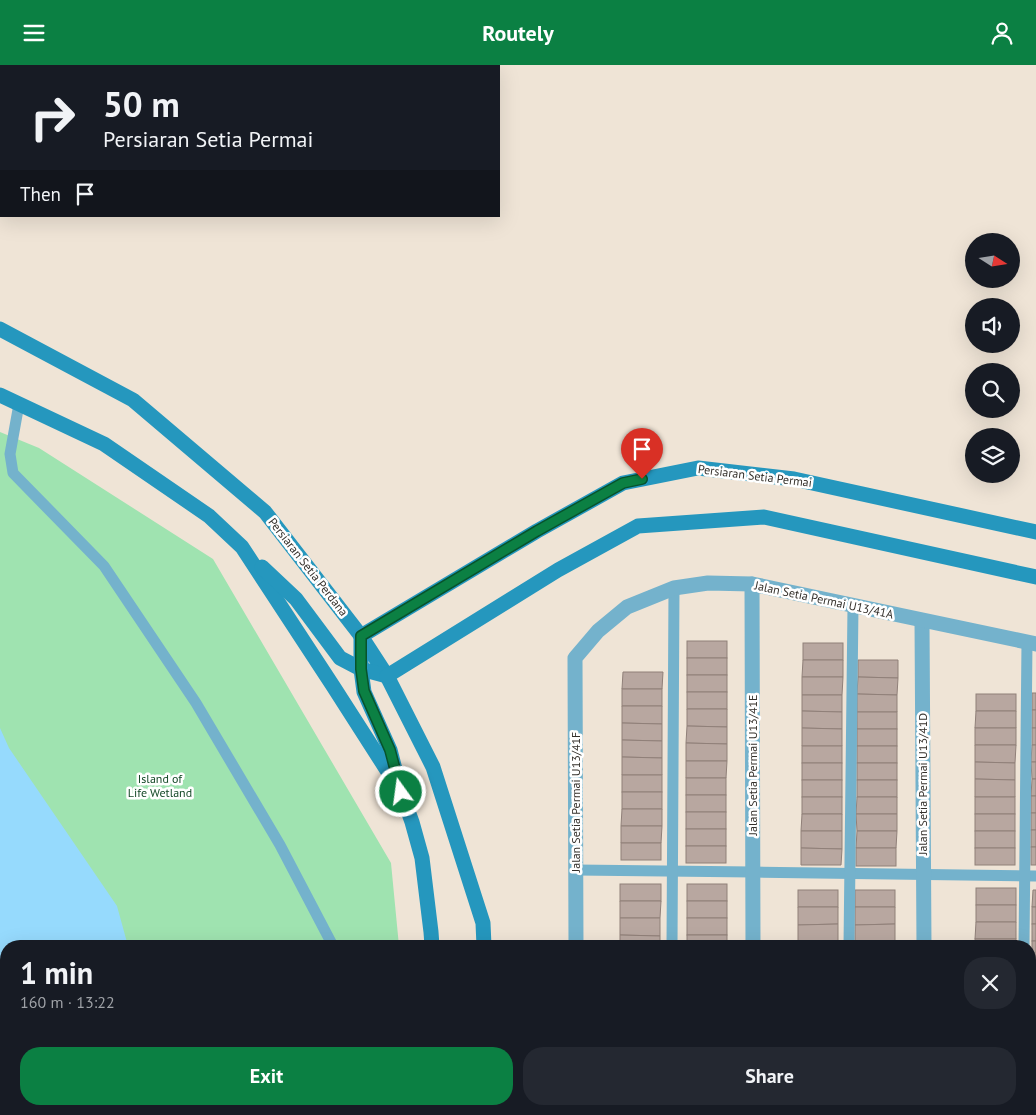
<!DOCTYPE html>
<html lang="en">
<head>
<meta charset="utf-8">
<style>
	body { margin:0; font-family:"PT Sans",sans-serif; background:#242831; color:#f1f3f6; height:100vh; display:flex; flex-direction:column; font-size:19px; white-space:nowrap }
	* { box-sizing:border-box; margin:0 }
	p { font-size:16px; color:#9ea1a6 }
	.icon { flex:none; width:28px; height:28px; fill:none; stroke:currentColor; stroke-width:2; stroke-linecap:round; stroke-linejoin:round }
	.map { position:relative; flex:1; overflow:hidden }
	.sheet { position:absolute; left:0px; top:875px; width:1036px; height:175px; display:flex; flex-direction:column; background:#171b24; border-radius:20px 20px 0 0; box-shadow:0 5px 20px #0002 }
	.sheet>* { flex:none }
	.hud { position:absolute; left:0px; top:0px; width:500px; height:152px; box-shadow:0 5px 20px #0002; background:#171b24; color:#f1f3f6; overflow:hidden }
	.needle { width:32px; rotate:102deg }
	.buttons { position:absolute; left:965px; top:168px; display:grid; gap:10px }
	.buttons a { display:grid; place-items:center; width:55px; height:55px; border-radius:50%; background:#171b24; box-shadow:0 5px 20px #0002; font-size:25px }
	.pin { position:absolute; display:grid; place-items:center; width:42px; height:42px; color:#fff; margin:-51px -21px; border-radius:50% 50% 50% 0; rotate:-45deg; box-shadow:0 0 5px #0007 }
	.pin .icon { rotate:45deg }
	.me { position:absolute; width:55px; margin:-28px; rotate:346deg; stroke-linejoin:round; filter:drop-shadow(0 0 4px #0008) }
	.turn { display:flex; align-items:center; gap:18px; height:105px; padding:0 20px; font-size:22px }
	.turn .icon { width:65px; height:65px; stroke-width:2.5 }
	.turn b { display:block; font-size:35px; line-height:42px }
	.then { display:flex; align-items:center; height:48px; padding:0 20px; background:#0003; gap:10px; font-size:19px }
	.round { display:grid; place-items:center; flex:none; width:52px; height:52px; border-radius:20px; background:#242831 }
	.overview { display:flex; align-items:center; justify-content:space-between; height:85px; padding:0 20px }
	h1 { font-size:30px; font-weight:700; line-height:38px }
	.action { display:flex; gap:10px; margin-top:auto; padding:10px 20px }
	.action a { flex:1; height:58px; border-radius:20px; background:#0b8043; color:#fff; font-size:20px; font-weight:700; line-height:58px; text-align:center }
	.action a+a { background:#242831; color:#f1f3f6 }
	header { display:flex; justify-content:space-between; align-items:center; height:65px; padding:0 20px; background:#0b8043; color:#fff; font-size:22px; font-weight:700 }
	.map>svg:first-child { display:block }
	.green { fill:#9fe3b0 }
	.water { fill:#96dafd }
	.building { fill:#b8a7a0; stroke:#908079 }
	.lines { fill:none; stroke-linecap:round; stroke-linejoin:round }
	.lane { stroke:#74b2cc; stroke-width:11 }
	.street { stroke:#74b2cc; stroke-width:15 }
	.secondary { stroke:#2597be; stroke-width:15 }
	.route-casing { stroke:#07532c; stroke-width:12 }
	.route { stroke:#0b8043; stroke-width:9 }
	.labels { text-anchor:middle; stroke-width:5; stroke-linejoin:round; paint-order:stroke }
	.street-label { font-size:12px; fill:#34302b; stroke:#fff }
	.park-label { font-size:12px; fill:#134826; stroke:#fff }
</style>
</head>
<body>
<header><svg class="icon" aria-label="menu" viewBox="0 0 24 24"><path d="M4 6h16M4 12h16M4 18h16"/></svg>Routely<svg class="icon" aria-label="person" viewBox="0 0 24 24"><circle cx="12" cy="8" r="4"/><path d="M4 21q1-7 8-7t8 7"/></svg></header>
<div class="map">
<svg width="1036" height="1050" viewBox="0 0 1036 1050">
	<rect width="100%" height="100%" fill="#efe4d6"/>
	<polygon class="green" points="0,367 39,383 213,494 391,798 399,881 6,881 6,1044 415,1044 415,1050 0,1050"/>
	<polygon class="water" points="0,663 9,683 117,841 128,881 6,881 6,1044 285,1044 289,1050 0,1050"/>
	<g class="building">
		<rect x="263" y="0" width="144" height="1"/>
		<rect x="687" y="576" width="40" height="17"/>
		<rect x="803" y="578" width="40" height="17"/>
		<rect x="687" y="593" width="40" height="17"/>
		<polygon points="803,595 843,595 843,612 802,612"/>
		<polygon points="858,595 898,595 898,613 858,612"/>
		<polygon points="623,607 663,607 662,624 622,624"/>
		<rect x="687" y="610" width="40" height="17"/>
		<polygon points="802,612 843,612 842,630 802,630"/>
		<polygon points="858,612 898,613 897,630 857,629"/>
		<rect x="622" y="624" width="40" height="17"/>
		<rect x="687" y="627" width="40" height="17"/>
		<rect x="1032" y="628" width="4" height="17"/>
		<polygon points="857,629 897,630 897,647 857,647"/>
		<rect x="976" y="629" width="40" height="17"/>
		<polygon points="802,630 842,630 842,647 802,646"/>
		<polygon points="622,641 662,641 662,659 622,658"/>
		<polygon points="687,644 727,644 727,662 687,661"/>
		<rect x="1032" y="645" width="4" height="18"/>
		<polygon points="802,646 842,647 842,664 802,663"/>
		<polygon points="976,646 1016,646 1016,663 975,663"/>
		<rect x="857" y="647" width="40" height="17"/>
		<polygon points="622,658 662,659 662,676 622,675"/>
		<polygon points="687,661 727,662 727,679 686,678"/>
		<polygon points="802,663 842,664 842,681 802,681"/>
		<rect x="975" y="663" width="41" height="17"/>
		<rect x="1032" y="663" width="4" height="17"/>
		<rect x="857" y="664" width="40" height="17"/>
		<polygon points="622,675 662,676 662,693 622,692"/>
		<polygon points="686,678 727,679 727,696 686,696"/>
		<polygon points="975,680 1016,680 1015,698 975,697"/>
		<polygon points="1032,680 1036,680 1036,697 1031,697"/>
		<rect x="802" y="681" width="40" height="17"/>
		<rect x="857" y="681" width="40" height="17"/>
		<polygon points="622,692 662,693 662,710 622,710"/>
		<polygon points="686,696 727,696 726,713 686,713"/>
		<polygon points="975,697 1015,698 1015,715 975,714"/>
		<polygon points="1031,697 1036,697 1036,714 1032,714"/>
		<rect x="802" y="698" width="40" height="17"/>
		<rect x="857" y="698" width="40" height="17"/>
		<rect x="622" y="710" width="40" height="17"/>
		<rect x="686" y="713" width="40" height="17"/>
		<polygon points="975,714 1015,715 1015,732 975,732"/>
		<polygon points="1032,714 1036,714 1036,731 1031,731"/>
		<rect x="802" y="715" width="40" height="17"/>
		<rect x="857" y="715" width="40" height="17"/>
		<rect x="622" y="727" width="40" height="17"/>
		<rect x="686" y="730" width="40" height="17"/>
		<rect x="1031" y="731" width="5" height="17"/>
		<rect x="802" y="732" width="40" height="17"/>
		<polygon points="857,732 897,732 897,749 856,749"/>
		<rect x="975" y="732" width="40" height="17"/>
		<polygon points="622,744 662,744 662,761 621,761"/>
		<rect x="686" y="747" width="40" height="17"/>
		<rect x="1031" y="748" width="5" height="17"/>
		<polygon points="802,749 842,749 842,766 801,766"/>
		<polygon points="856,749 897,749 897,766 857,766"/>
		<rect x="975" y="749" width="40" height="17"/>
		<polygon points="621,761 662,761 661,778 621,778"/>
		<rect x="686" y="764" width="40" height="17"/>
		<rect x="1031" y="765" width="5" height="17"/>
		<polygon points="801,766 842,766 842,784 801,783"/>
		<polygon points="857,766 897,766 896,783 856,783"/>
		<rect x="975" y="766" width="40" height="17"/>
		<rect x="621" y="778" width="40" height="17"/>
		<rect x="686" y="781" width="40" height="17"/>
		<rect x="1031" y="782" width="5" height="18"/>
		<polygon points="801,783 842,784 841,800 801,800"/>
		<rect x="856" y="783" width="40" height="18"/>
		<rect x="975" y="783" width="40" height="17"/>
		<rect x="620" y="819" width="41" height="17"/>
		<rect x="687" y="819" width="40" height="17"/>
		<rect x="976" y="823" width="40" height="17"/>
		<rect x="798" y="825" width="40" height="17"/>
		<rect x="855" y="825" width="40" height="17"/>
		<polygon points="1033,825 1036,825 1036,842 1032,842"/>
		<polygon points="620,836 661,836 660,853 620,853"/>
		<rect x="687" y="836" width="40" height="17"/>
		<rect x="976" y="840" width="40" height="17"/>
		<polygon points="798,842 838,842 838,859 798,860"/>
		<polygon points="855,842 895,842 895,859 855,860"/>
		<rect x="1032" y="842" width="4" height="17"/>
		<polygon points="620,853 660,853 660,871 620,870"/>
		<rect x="687" y="853" width="40" height="17"/>
		<polygon points="976,857 1016,857 1016,874 975,874"/>
		<polygon points="838,859 838,877 798,877 798,860"/>
		<polygon points="895,859 895,877 855,876 855,860"/>
		<rect x="1032" y="859" width="4" height="17"/>
		<polygon points="620,870 660,871 660,881 620,881"/>
		<rect x="687" y="870" width="40" height="11"/>
		<rect x="975" y="874" width="41" height="7"/>
		<polygon points="855,876 895,877 895,881 855,881"/>
		<rect x="1032" y="876" width="4" height="17"/>
		<rect x="798" y="877" width="40" height="4"/>
		<rect x="1032" y="893" width="4" height="17"/>
		<rect x="1032" y="910" width="4" height="17"/>
		<rect x="1032" y="927" width="4" height="18"/>
		<polygon points="1032,945 1036,945 1036,962 1031,962"/>
		<polygon points="1031,962 1036,962 1036,979 1032,979"/>
		<polygon points="1032,979 1036,979 1036,996 1031,996"/>
		<rect x="1031" y="996" width="5" height="17"/>
		<rect x="1031" y="1013" width="5" height="17"/>
		<rect x="1031" y="1030" width="5" height="17"/>
		<rect x="619" y="1044" width="40" height="6"/>
		<rect x="686" y="1044" width="40" height="6"/>
		<polygon points="797,1044 837,1044 837,1048 796,1047"/>
		<polygon points="853,1044 893,1044 893,1047 853,1048"/>
		<rect x="974" y="1044" width="41" height="1"/>
		<rect x="974" y="1045" width="41" height="5"/>
		<polygon points="796,1047 837,1048 837,1050 796,1050"/>
		<polygon points="893,1047 893,1050 853,1050 853,1048"/>
	</g>
	<g class="lines">
		<g class="lane">
			<polyline points="19,339 10,389 13,408 104,501 196,638 280,780 333,881"/>
			<polyline points="576,805 753,807 1036,811"/>
			<polyline points="672,881 674,523"/>
			<polyline points="849,881 853,541"/>
			<polyline points="1024,881 1027,577"/>
			<polyline points="672,1050 672,1044"/>
			<polyline points="847,1050 847,1044"/>
			<polyline points="1023,1050 1023,1044"/>
		</g>
		<g class="street">
			<polyline points="752,519 753,881"/>
			<polyline points="922,556 924,881"/>
			<polyline points="576,881 575,593 598,566 627,542 674,523 708,518 752,519 1036,579"/>
			<polyline points="577,1044 577,1050"/>
			<polyline points="753,1044 753,1050"/>
			<polyline points="925,1044 925,1050"/>
		</g>
		<g class="secondary">
			<polyline points="0,264 133,335 265,447 361,571 387,611 433,702 483,858 484,881"/>
			<polyline points="0,330 104,379 209,451 242,482 333,621 401,727 412,757 422,793 431,867 432,881"/>
			<polyline points="262,502 296,534 340,593 361,604 387,611"/>
			<polyline points="361,571 537,466 623,418 698,403 794,414 1036,467"/>
			<polyline points="361,571 361,604 364,627 390,685 397,712"/>
			<polyline points="387,611 558,505 638,461 764,452 1036,512"/>
			<polyline points="439,1044 439,1050"/>
			<polyline points="490,1044 491,1050"/>
		</g>
	</g>
	<g class="lines">
		<g class="route-casing">
			<polyline id="route" points="401,727 390,685 364,626 361,604 361,571 537,466 623,418 642,414"/>
		</g>
		<use href="#route" class="route"/>
	</g>
	<g class="labels">
		<g class="street-label">
			<text transform="translate(755 411) rotate(7)" y="4">Persiaran Setia Permai</text>
			<text transform="translate(308 502) rotate(52)" y="4">Persiaran Setia Perdana</text>
			<text transform="translate(824 535) rotate(12)" y="4">Jalan Setia Permai U13/41A</text>
			<text transform="translate(753 700) rotate(-90)" y="4">Jalan Setia Permai U13/41E</text>
			<text transform="translate(923 719) rotate(-90)" y="4">Jalan Setia Permai U13/41D</text>
			<text transform="translate(576 737) rotate(-90)" y="4">Jalan Setia Permai U13/41F</text>
		</g>
		<g class="park-label">
			<text x="160" y="718">Island of<tspan x="160" dy="14">Life Wetland</tspan></text>
		</g>
	</g>
</svg>
<div class="buttons">
<a><svg class="needle" viewBox="-14 -14 28 28"><path d="M0-13l5 13h-10z" fill="#e53935"/><path d="M0 13l5-13h-10z" fill="#9ea1a6"/></svg></a>
<a><svg class="icon" aria-label="sound" viewBox="0 0 24 24"><path d="M4 9h4l5-4v14l-5-4H4zM17 9q2 3 0 6"/></svg></a>
<a><svg class="icon" aria-label="search" viewBox="0 0 24 24"><circle cx="10" cy="10" r="6"/><path d="M15 15l6 6"/></svg></a>
<a><svg class="icon" aria-label="layers" viewBox="0 0 24 24"><path d="M12 4l9 5-9 5-9-5zM3 14l9 5 9-5"/></svg></a>
</div>
<div class="pin" style="left:642px;top:414px;background:#d93025"><svg class="icon" aria-label="arrive" viewBox="0 0 24 24"><path d="M6 21V4h12l-3 4 3 4H6"/></svg></div>
<svg class="me" style="left:401px;top:727px" viewBox="-20 -20 40 40"><circle r="17" fill="#0b8043" stroke="#fff" stroke-width="3"/><path d="M0-11L8 9 0 5-8 9z" fill="#fff"/></svg>
<div class="hud">
<div class="turn"><svg class="icon" aria-label="right" viewBox="0 0 24 24"><path d="M7 20v-9h11M14 6l5 5-5 5"/></svg><div><b>50 m</b>Persiaran Setia Permai</div></div>
<div class="then">Then<svg class="icon" aria-label="arrive" viewBox="0 0 24 24"><path d="M6 21V4h12l-3 4 3 4H6"/></svg></div>
</div>
<section class="sheet">
<div class="overview"><div><h1>1 min</h1><p>160 m · 13:22</p></div><a class="round"><svg class="icon" aria-label="close" viewBox="0 0 24 24"><path d="M6 6l12 12M18 6L6 18"/></svg></a></div>
<div class="action"><a>Exit</a><a>Share</a></div>
</section>
</div>
</body>
</html>
